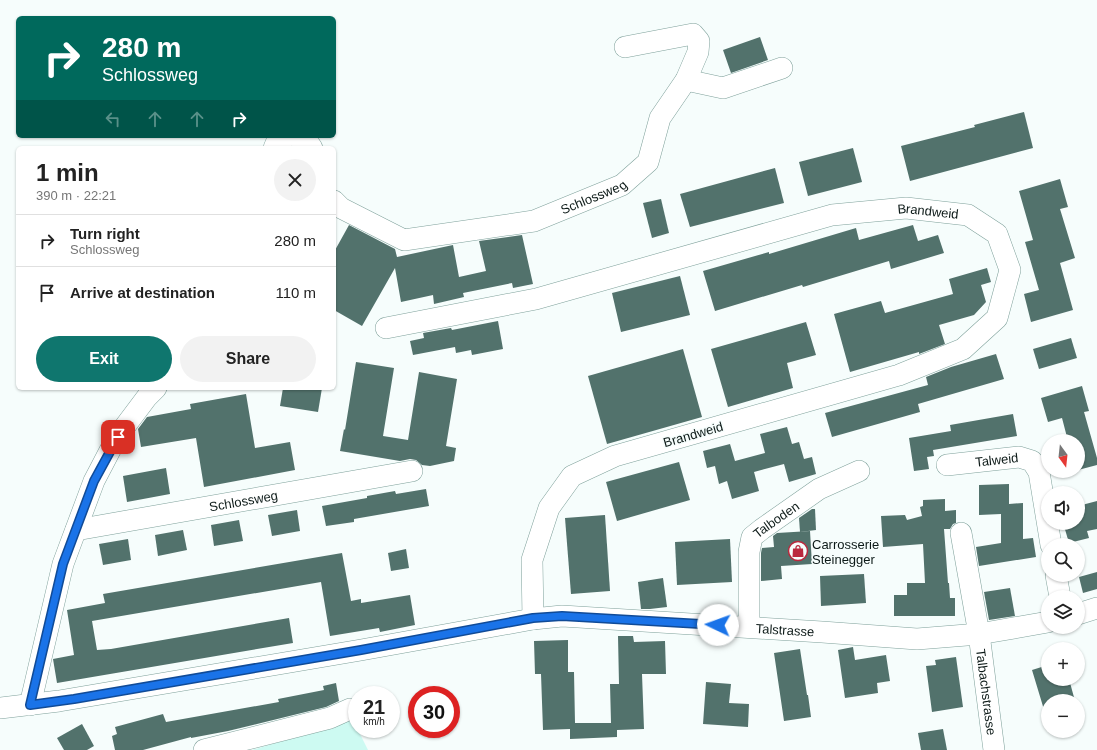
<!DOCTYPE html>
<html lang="en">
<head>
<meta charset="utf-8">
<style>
	body { margin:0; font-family:Arial,sans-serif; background:#f2f2f2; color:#222; height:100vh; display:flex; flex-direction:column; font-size:15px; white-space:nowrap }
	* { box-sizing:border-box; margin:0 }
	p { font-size:13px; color:#767676 }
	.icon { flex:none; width:22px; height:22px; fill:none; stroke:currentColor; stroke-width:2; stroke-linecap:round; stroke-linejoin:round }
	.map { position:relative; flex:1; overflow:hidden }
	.panel { position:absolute; left:16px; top:146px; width:320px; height:244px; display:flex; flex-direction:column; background:#fff; border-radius:6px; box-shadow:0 1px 3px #0004 }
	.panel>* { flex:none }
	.banner { position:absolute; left:16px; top:16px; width:320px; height:122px; border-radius:6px; box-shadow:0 1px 3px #0004; background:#00695c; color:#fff; overflow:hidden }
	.needle { width:26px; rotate:165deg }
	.controls { position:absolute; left:1041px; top:434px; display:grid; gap:8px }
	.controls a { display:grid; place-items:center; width:44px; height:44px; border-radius:50%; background:#fff; box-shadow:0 1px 3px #0004; font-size:20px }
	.speed { position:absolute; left:348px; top:686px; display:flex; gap:8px; font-size:20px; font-weight:700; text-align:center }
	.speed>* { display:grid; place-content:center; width:52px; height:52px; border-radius:50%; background:#fff; box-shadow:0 1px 3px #0004; line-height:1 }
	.speed small { font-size:10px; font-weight:400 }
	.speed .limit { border:6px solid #d22; background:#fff; color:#111 }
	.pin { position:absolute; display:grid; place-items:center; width:34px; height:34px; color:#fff; margin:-17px; border-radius:8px; box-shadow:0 2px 6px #0006 }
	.me { position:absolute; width:44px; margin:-22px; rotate:273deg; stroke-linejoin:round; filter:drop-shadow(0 0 3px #0008) }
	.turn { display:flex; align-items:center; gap:14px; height:84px; padding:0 20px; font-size:18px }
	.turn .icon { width:52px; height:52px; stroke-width:2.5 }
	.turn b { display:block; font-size:28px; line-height:34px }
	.lanes { display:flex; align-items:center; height:38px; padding:0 20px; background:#0003; justify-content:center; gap:20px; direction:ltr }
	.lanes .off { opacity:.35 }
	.round { display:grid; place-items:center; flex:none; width:42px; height:42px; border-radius:21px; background:#f2f2f2 }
	.overview { display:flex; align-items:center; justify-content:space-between; height:68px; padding:0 20px }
	h1 { font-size:24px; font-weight:600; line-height:30px }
	.button { display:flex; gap:8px; margin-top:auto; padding:8px 20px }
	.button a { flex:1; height:46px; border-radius:24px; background:#0f766e; color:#fff; font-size:16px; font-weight:600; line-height:46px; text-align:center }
	.button a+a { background:#f2f2f2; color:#222 }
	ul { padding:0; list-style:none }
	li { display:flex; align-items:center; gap:12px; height:52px; padding:0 20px; border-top:1px solid #e0e0e0 }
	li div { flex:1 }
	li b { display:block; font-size:15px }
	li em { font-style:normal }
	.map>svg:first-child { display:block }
	.built { fill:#cdfaf2 }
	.building { fill:#52726c }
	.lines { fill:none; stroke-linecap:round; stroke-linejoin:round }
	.minor-casing { stroke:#7fa19b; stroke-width:22 }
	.minor { stroke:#fff; stroke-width:21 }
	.route-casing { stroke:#114b97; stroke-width:10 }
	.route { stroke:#1a73e8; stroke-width:7 }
	.labels { text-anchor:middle; stroke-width:3; stroke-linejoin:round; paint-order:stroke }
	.street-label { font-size:13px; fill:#0d1a18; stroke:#f6fdfc }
	.poi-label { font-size:13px; fill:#0d1a18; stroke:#f6fdfc; text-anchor:start }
</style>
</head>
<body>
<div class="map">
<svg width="1097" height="750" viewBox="0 0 1097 750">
	<rect width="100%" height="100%" fill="#f6fdfc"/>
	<polygon class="built" points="353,720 368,750 252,750"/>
	<g class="building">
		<polygon points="760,37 768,60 731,73 723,50"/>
		<polygon points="1024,112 1033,148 910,181 901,146 975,127 974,125"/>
		<polygon points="853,148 862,182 808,196 799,162"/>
		<polygon points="775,168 784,203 690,227 680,194"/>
		<polygon points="1060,179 1068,207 1060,209 1075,258 1060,263 1073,310 1031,322 1024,294 1039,290 1025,242 1033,240 1019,191"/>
		<polygon points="661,199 669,233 652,238 643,203"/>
		<polygon points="349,225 395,249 397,257 453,245 459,277 486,271 479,241 522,235 533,284 513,288 512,283 463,293 464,297 434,304 433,295 401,302 395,268 362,326 334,310 334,252"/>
		<polygon points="913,225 918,241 938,235 944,253 891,269 889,261 803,287 802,285 715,311 703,271 769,252 769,254 856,228 859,240"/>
		<polygon points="987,268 991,282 981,285 986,302 974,315 939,325 945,344 919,354 919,352 850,372 834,314 881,301 885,313 953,294 949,279"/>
		<polygon points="680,276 690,315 621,332 612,293"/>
		<polygon points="498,321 503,349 472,355 471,350 456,353 455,347 413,355 410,341 424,338 423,333 451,328 452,330"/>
		<polygon points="806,322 816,355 787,363 793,388 728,407 711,349"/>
		<polygon points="1071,338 1077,358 1039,369 1033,349"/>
		<polygon points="683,349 702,417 607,444 588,376"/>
		<polygon points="996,354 1004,379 918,404 920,412 832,437 825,413 928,385 926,377 951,367"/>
		<polygon points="356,362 394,368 383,436 408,440 419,372 457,379 446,446 456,448 454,461 430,466 422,465 416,460 410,459 400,461 340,451 344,429 345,430"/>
		<polygon points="1082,386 1089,411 1084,412 1097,458 1097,465 1078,470 1078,441 1068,441 1062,418 1048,422 1041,398"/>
		<polygon points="283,388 322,388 318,412 280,406"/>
		<polygon points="246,394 255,448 290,442 295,470 204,487 196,438 141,447 138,429 147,417 191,409 190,404"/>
		<polygon points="1013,414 1017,436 933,450 934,456 927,457 929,469 914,471 909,438 951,431 950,425"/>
		<polygon points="787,427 792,444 799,442 804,459 812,457 816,474 789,482 784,464 754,472 759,491 732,499 727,481 719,484 715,466 707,468 703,451 730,444 735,461 765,453 760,434"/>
		<polygon points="679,462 690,500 617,521 606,482"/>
		<polygon points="166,468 170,494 127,502 123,476"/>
		<polygon points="1009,484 1009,504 1023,503 1023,539 1033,538 1036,557 979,566 976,547 1001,543 1001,514 979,515 979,485"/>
		<polygon points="426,489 429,506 354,519 354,522 326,526 322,506 367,498 367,496 395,491 396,494"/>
		<polygon points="945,499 945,511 956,510 956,523 953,524 950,529 944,529 948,583 949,583 950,598 955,598 955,616 894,616 894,595 907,595 907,583 925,583 923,544 883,547 881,516 905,515 907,520 922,516 920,507 923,506 923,500"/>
		<polygon points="1097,501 1097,529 1087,531 1089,538 1069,543 1064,526 1078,523 1078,506"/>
		<polygon points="812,509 815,509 816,530 800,532 799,518"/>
		<polygon points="297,510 300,531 272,536 268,515"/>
		<polygon points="605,515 610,591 571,594 565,518"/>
		<polygon points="239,520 243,541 214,546 211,525"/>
		<polygon points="183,530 187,550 158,556 155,535"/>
		<polygon points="810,531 812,564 781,566 782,579 761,581 761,553 762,548 774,547 773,536 777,533"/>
		<polygon points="128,539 131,560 103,565 99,544"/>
		<polygon points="730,539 732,582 677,585 675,542"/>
		<polygon points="406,549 409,568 391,571 388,553"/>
		<polygon points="342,553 351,601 361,599 361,603 410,595 415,625 380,632 379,628 330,636 321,582 92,621 97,650 111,649 289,618 293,643 57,683 53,659 74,655 67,610 105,603 103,594"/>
		<polygon points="1097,572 1097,589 1083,593 1079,577"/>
		<polygon points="864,574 866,603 821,606 820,576"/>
		<polygon points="663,578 667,607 650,609 641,609 638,582"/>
		<polygon points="1010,588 1015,616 989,620 984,592"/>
		<polygon points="618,636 633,636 634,642 665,641 666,674 642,674 644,729 617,730 617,737 570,739 570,729 543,730 541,674 535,674 534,641 568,640 568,672 574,672 575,723 611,723 610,684 619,684"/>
		<polygon points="853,647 855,660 886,655 890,681 877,683 878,693 845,698 838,650"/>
		<polygon points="800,649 807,695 808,695 811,717 784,721 774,653"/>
		<polygon points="956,657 963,707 932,712 926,666 936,665 935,660"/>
		<polygon points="1048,665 1048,679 1069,679 1075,701 1048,701 1048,713 1045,713 1032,670"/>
		<polygon points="706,682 731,684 729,703 749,704 748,727 703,724"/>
		<polygon points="336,683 339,701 326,707 228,731 191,738 191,737 143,750 115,750 112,736 117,734 115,727 163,714 166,722 279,702 278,699 324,690 323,686"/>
		<polygon points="82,724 94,746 87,750 64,750 57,738"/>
		<polygon points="943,729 947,750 921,750 918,733"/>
	</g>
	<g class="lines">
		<g class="minor-casing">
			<g id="minor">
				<polyline points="686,80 723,88 782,68"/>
				<polyline points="296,136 310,145 312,148"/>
				<polyline points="274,148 277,141 288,136"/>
				<path id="s1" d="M334,201l7,7 63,32 130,-19 88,-36 26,-23 12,-44 26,-38 12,-28 1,-11 -6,-7 -68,13"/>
				<path id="s2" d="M386,328l150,-29 296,-84 74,-7 62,7 29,19 13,36 -13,48 -34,31 -64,26 -284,81 -43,20 -23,32 -17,52 1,59"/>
				<path id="s3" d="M947,465l72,-8 13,4 7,11 12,73"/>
				<path id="s4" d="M76,530l336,-59"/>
				<path id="s5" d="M961,533l18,101 15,116"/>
				<polyline points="1056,575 1060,597"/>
				<polyline points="1078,614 1097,608"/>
				<path id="s6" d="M749,627v-75l3,-15 10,-8 57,-40 40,-18"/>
				<polyline points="30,705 63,564 94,481 117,437 147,397 156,388"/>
				<path id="s7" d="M0,708l59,-7 302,-51 172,-31 29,-3 260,16 95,7 62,-5 69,-12"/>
				<polyline points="204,750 330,718 350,709"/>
			</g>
		</g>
		<use href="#minor" class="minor"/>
	</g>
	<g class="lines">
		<g class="route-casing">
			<polyline id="route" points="118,437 94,481 63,564 30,705 74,699 361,650 533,618 562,616 718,625"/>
		</g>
		<use href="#route" class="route"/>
	</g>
	<defs>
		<g id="shop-ring" transform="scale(1)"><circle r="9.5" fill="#f6fdfc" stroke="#ba283d" stroke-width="1.5"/><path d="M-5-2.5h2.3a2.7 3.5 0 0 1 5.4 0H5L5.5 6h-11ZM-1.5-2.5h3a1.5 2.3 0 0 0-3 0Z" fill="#ba283d"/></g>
	</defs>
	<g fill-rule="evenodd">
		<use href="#shop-ring" x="798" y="551"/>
	</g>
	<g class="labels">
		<g class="street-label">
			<text dy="5" stroke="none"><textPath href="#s1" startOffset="276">Schlossweg</textPath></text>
			<text dy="5" stroke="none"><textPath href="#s2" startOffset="557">Brandweid</textPath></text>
			<text transform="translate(693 434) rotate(-16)" y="5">Brandweid</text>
			<text dy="5" stroke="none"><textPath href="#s3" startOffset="50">Talweid</textPath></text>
			<text dy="5" stroke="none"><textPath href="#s4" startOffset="170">Schlossweg</textPath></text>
			<text dy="5" stroke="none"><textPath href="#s6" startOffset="120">Talboden</textPath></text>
			<text dy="5" stroke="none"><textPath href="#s7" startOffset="793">Talstrasse</textPath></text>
			<text dy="5" stroke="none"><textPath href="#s5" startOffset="161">Talbachstrasse</textPath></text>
		</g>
		<g class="poi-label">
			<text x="812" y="549">Carrosserie<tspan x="812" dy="15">Steinegger</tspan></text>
		</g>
	</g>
</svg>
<div class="controls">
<a><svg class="needle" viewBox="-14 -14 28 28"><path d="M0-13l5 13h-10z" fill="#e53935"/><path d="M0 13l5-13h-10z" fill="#767676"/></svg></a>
<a><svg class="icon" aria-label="sound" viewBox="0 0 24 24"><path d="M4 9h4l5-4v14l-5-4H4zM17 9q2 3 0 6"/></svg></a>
<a><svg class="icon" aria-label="search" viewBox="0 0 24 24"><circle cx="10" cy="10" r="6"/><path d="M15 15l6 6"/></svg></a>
<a><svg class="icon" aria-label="layers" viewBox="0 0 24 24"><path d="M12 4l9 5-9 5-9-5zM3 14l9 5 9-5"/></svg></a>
<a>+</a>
<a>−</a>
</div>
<div class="speed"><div>21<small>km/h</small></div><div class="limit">30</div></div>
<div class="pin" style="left:118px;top:437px;background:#d93025"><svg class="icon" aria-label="arrive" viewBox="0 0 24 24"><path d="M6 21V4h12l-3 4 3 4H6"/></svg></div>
<svg class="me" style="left:718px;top:625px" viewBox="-20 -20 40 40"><circle r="19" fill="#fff"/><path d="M0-13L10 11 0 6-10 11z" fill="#1a73e8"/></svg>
<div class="banner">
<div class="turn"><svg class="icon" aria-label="right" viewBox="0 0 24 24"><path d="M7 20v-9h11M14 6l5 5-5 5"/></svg><div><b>280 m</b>Schlossweg</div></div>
<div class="lanes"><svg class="icon off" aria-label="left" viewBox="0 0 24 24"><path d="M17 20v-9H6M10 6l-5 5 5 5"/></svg><svg class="icon off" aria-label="ahead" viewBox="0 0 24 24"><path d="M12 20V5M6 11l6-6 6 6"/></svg><svg class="icon off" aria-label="ahead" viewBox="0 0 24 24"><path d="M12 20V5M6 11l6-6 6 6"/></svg><svg class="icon" aria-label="right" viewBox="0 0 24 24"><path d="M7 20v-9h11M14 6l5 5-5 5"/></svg></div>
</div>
<section class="panel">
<div class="overview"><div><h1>1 min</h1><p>390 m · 22:21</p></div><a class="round"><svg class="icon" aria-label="close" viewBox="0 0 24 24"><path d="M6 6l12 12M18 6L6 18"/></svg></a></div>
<ul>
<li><svg class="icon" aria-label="right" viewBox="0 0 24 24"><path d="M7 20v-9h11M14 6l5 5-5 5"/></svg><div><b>Turn right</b><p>Schlossweg</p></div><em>280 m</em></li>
<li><svg class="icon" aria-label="arrive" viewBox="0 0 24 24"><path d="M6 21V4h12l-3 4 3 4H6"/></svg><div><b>Arrive at destination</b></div><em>110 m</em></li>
</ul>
<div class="button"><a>Exit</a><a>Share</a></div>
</section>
</div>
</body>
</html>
